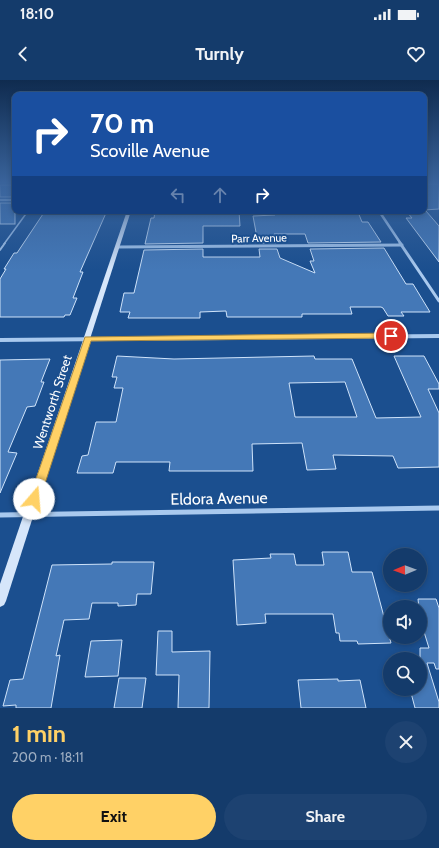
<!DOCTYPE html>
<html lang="en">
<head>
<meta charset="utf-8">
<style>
	body { margin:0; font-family:Cabin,sans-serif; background:#1d4271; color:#f1f3f6; height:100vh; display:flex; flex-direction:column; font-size:15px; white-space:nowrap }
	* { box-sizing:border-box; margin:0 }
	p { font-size:13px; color:#9dadc1 }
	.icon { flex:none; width:22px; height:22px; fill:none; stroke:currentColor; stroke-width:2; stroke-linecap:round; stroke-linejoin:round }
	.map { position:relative; height:628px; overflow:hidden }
	.drawer { display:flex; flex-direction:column; background:#143b6b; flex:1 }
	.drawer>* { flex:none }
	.top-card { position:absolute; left:12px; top:12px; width:415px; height:122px; border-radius:8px; box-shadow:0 2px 6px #0003,0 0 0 1px #33557e; background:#1a4fa0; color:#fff; overflow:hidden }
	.needle { width:26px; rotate:269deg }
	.fabs { position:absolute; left:383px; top:468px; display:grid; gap:8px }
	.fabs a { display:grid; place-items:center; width:44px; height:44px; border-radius:50%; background:#143b6b; box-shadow:0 2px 6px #0003,0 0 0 1px #33557e; font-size:20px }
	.pin { position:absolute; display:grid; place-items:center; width:34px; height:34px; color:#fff; margin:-17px; border:2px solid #fff; border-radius:50%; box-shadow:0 1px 4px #0007 }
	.me { position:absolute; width:44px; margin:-22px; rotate:18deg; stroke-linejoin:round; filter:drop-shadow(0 0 3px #0008) }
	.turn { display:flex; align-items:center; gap:14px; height:84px; padding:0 12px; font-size:18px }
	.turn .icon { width:52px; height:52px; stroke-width:2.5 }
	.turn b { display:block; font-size:28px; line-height:34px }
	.lanes { display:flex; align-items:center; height:38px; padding:0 12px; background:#0003; justify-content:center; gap:20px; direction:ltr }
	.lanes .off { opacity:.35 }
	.round { display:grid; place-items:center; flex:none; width:42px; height:42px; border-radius:21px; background:#1d4271 }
	.head { display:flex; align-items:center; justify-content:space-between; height:68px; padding:0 12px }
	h1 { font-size:24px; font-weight:700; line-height:30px; color:#ffd166 }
	.button { display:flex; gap:8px; margin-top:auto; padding:8px 12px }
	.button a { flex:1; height:46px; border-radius:24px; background:#ffd166; color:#111; font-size:16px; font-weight:700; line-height:46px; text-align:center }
	.button a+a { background:#1d4271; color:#f1f3f6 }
	.status { display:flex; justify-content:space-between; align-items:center; height:28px; padding:0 20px; background:#143b6b; direction:ltr }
	.status svg { height:11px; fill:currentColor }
	header { display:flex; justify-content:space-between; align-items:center; height:52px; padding:0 12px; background:#143b6b; font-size:18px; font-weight:700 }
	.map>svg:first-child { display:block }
	.building { fill:#4478b7; stroke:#cfe3fa; fill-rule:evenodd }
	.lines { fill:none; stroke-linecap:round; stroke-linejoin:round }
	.lane-far1 { stroke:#a9c9ee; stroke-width:1.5 }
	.lane { stroke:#a9c9ee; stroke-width:2 }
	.street-far3 { stroke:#a9c9ee; stroke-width:2.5 }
	.street-far2 { stroke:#a9c9ee; stroke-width:3 }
	.street-far1 { stroke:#a9c9ee; stroke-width:4 }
	.street { stroke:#a9c9ee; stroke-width:5 }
	.secondary { fill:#d6e6fa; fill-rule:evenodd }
	.route { fill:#ffd166; stroke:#a68842 }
	.labels { text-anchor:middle; stroke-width:4; stroke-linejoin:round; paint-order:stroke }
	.far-street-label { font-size:11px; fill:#fff; stroke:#1b4f8f }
	.street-label { font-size:13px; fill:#fff; stroke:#1b4f8f }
	.near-street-label { font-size:16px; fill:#fff; stroke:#1b4f8f }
</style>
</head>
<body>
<div class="status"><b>18:10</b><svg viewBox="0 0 49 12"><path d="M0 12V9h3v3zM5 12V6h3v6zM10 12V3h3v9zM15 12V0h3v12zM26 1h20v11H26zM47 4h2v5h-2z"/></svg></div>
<header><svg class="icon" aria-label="back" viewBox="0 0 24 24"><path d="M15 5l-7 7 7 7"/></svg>Turnly<svg class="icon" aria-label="heart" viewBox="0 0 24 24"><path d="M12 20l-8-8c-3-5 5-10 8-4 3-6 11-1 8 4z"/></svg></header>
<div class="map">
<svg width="439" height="628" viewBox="0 0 439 628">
	<rect width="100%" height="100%" fill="#1b4f8f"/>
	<g class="building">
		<polygon points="424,104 439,104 439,129 424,130"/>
		<rect x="0" y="105" width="15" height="12"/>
		<rect x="0" y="123" width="15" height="21"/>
		<polygon points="155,131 239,131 240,146 203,146 203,163 145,164 151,138 154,138"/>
		<polygon points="406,131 426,131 439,146 439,182 406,138 412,138"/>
		<polygon points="277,132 358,132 362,142 368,142 381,162 308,163 305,154 274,154 276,163 258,163 253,136 275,135 274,133"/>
		<polygon points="106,133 80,192 83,192 73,218 77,218 70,235 65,235 64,237 0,237 0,199 6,189 4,189 14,173 17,173 43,134"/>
		<polygon points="384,168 406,204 413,204 430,232 401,232 404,236 388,236 383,228 381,227 350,227 352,234 302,234 302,237 227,237 226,231 200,232 200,238 128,238 130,232 120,232 124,213 134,213 144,170 203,169 203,177 260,177 259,169 277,169 280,178 315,193 310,181 314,181 310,169"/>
		<path d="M117,276l57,3 140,-3 1,3h37l24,59 45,-1 -27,-61h30l15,28v5h-11l11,24v54l-41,1 -5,-12 -60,-1 3,14 -29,1 -5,-27 -50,1 1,27h-84l1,-9h-54l-3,11h-36l5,-17 6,-1 8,-33h20l7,-34h-9l3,-11h-5zM345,302l12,35h-62l-6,-34z"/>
		<polygon points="50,279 41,302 44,302 35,326 27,327 8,372 17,373 0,413 0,280"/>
		<polygon points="322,472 348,472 352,492 372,492 391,563 358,564 357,561 340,561 339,553 336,553 333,534 265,534 266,543 237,545 233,480 271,478 270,474 294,474 296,485 324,485"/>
		<polygon points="112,482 154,482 151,514 137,514 136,525 118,526 118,523 92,523 89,539 64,540 56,576 60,575 51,628 16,628 16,625 3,626 10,600 23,599 52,485 112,484"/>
		<polygon points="418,519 436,519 439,528 439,589 436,589 434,583 427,583 439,622 439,628 415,628 410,609 420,609 420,568 429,568 420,539"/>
		<polygon points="158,551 172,551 172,572 210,571 209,628 178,628 179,595 156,595"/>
		<polygon points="122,560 118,596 85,597 91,561"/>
		<polygon points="119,598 146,598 142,628 114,628"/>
		<polygon points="338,599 338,601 360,600 366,628 301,628 298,600"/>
	</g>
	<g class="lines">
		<polyline class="lane-far1" points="4,164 28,131"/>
		<polyline class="lane" points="0,170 5,163"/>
		<g class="street-far3">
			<polyline points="0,120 15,120"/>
			<polyline points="379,131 401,164"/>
		</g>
		<g class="street-far2">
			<polyline points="400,163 439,221"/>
			<polyline points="117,167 402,165"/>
		</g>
		<polyline class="street-far1" points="0,260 439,256"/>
		<polyline class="street" points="0,435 439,428"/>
		<polygon class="secondary" points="127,131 131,131 6,521 4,525 0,527 0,504"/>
	</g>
	<linearGradient id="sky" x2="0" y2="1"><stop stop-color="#0f2b4f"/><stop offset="0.54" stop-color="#39639b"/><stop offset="1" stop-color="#39639b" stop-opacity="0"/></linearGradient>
	<rect width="439" height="190" fill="url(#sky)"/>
	<polygon class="route" points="391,253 394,254 394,258 91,261 40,419 38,423 34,424 30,423 29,419 85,257"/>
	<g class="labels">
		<g class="far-street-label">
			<text transform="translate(259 158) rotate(-1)" y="4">Parr Avenue</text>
		</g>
		<g class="street-label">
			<text transform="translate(52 322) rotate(-72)" y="5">Wentworth Street</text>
		</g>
		<g class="near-street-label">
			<text transform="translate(219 418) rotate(-1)" y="6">Eldora Avenue</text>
		</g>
	</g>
</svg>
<div class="fabs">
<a><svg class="needle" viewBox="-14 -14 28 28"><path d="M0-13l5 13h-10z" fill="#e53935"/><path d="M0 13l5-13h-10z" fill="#9dadc1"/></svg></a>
<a><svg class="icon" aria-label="sound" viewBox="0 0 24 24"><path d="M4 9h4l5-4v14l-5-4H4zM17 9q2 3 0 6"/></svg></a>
<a><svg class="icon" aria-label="search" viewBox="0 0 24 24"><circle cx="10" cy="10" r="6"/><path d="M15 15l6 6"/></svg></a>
</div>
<div class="pin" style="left:391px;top:256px;background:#d93025"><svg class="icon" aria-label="arrive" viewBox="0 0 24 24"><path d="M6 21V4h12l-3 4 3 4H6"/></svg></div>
<svg class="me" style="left:34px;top:419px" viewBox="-20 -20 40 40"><circle r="19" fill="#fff"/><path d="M0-13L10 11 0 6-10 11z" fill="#ffd166"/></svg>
<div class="top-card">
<div class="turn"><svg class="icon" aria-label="right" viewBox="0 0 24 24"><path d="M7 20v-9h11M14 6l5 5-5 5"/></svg><div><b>70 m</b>Scoville Avenue</div></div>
<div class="lanes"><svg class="icon off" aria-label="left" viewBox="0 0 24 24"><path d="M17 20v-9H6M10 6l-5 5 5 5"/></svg><svg class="icon off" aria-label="ahead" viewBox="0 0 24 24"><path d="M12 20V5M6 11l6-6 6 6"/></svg><svg class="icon" aria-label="right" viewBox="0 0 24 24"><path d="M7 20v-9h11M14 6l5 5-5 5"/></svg></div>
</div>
</div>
<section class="drawer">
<div class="head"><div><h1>1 min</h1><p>200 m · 18:11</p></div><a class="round"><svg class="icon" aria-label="close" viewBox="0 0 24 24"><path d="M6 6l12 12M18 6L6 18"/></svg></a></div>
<div class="button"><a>Exit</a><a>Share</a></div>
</section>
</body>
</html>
